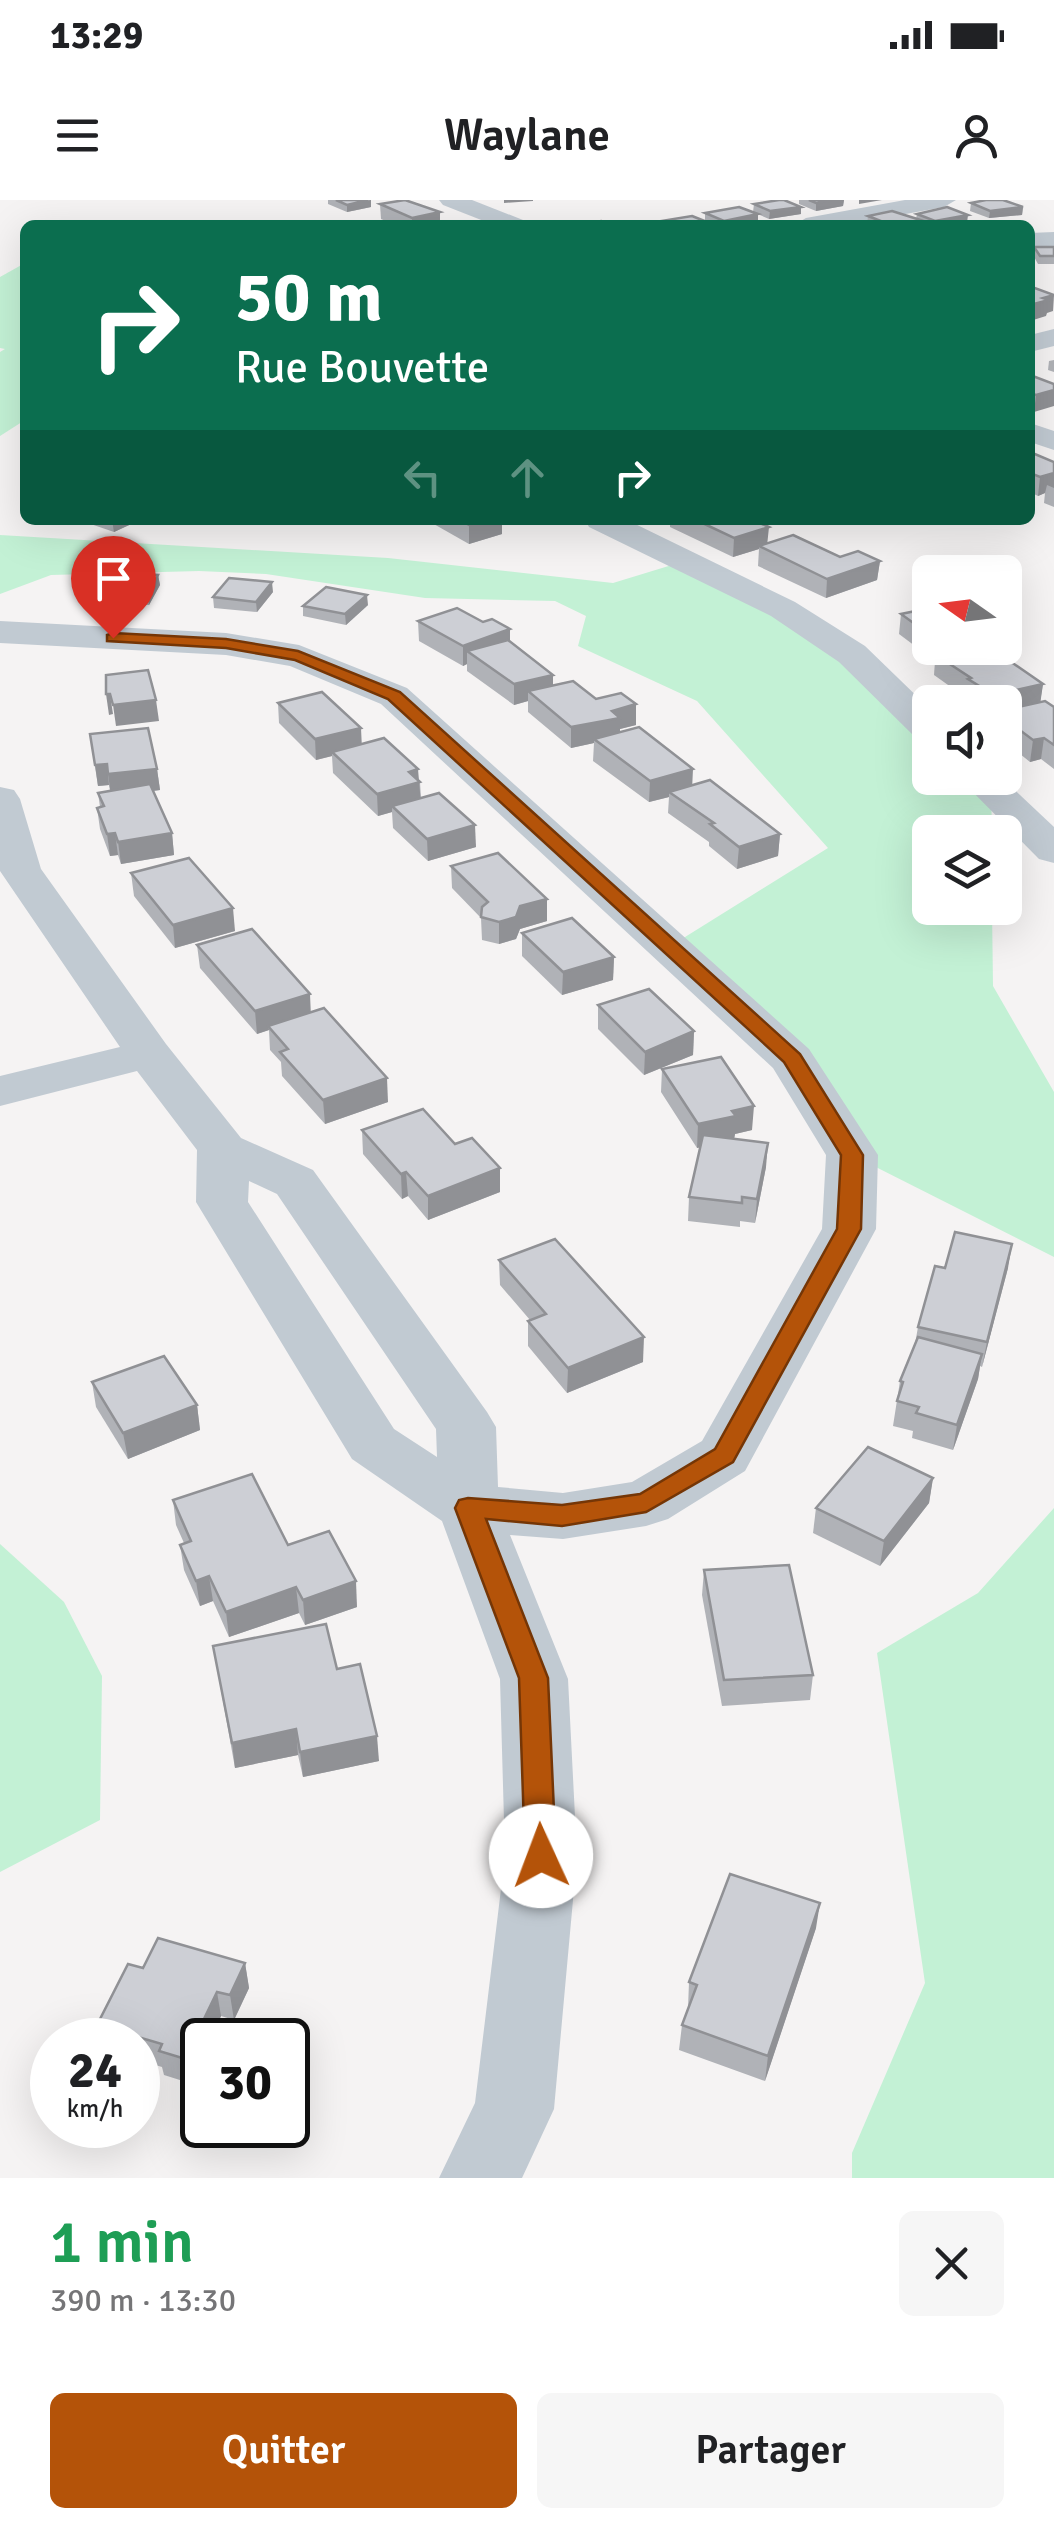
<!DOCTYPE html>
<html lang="fr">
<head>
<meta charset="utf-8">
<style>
	body { margin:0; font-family:Signika,sans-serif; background:#f6f6f6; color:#202124; height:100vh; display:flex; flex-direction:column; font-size:38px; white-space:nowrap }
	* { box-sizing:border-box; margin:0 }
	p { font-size:32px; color:#757577 }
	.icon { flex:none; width:55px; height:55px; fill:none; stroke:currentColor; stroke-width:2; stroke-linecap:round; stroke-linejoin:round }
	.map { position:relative; height:1978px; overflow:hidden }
	.drawer { display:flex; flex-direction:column; background:#fff; flex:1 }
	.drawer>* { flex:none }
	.guide { position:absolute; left:20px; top:20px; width:1015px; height:305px; border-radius:15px; box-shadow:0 10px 40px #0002; background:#0b6e4f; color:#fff; overflow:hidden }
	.needle { width:65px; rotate:284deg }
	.buttons { position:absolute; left:912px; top:355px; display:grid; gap:20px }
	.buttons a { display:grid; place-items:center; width:110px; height:110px; border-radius:15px; background:#fff; box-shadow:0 10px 40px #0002; font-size:50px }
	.speed { position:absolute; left:30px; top:1818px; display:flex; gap:20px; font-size:50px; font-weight:700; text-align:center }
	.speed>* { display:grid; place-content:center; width:130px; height:130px; border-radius:50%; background:#fff; box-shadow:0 10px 40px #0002; line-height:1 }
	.speed small { font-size:25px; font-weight:400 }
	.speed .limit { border:5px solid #111; border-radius:15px; background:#fff; color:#111 }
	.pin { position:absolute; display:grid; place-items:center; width:85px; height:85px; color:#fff; margin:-102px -42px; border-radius:50% 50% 50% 0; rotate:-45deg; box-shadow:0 0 10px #0007 }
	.pin .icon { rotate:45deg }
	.me { position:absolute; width:110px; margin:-55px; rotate:358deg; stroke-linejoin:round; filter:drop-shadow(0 0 8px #0008) }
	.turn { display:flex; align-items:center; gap:35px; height:210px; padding:0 50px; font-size:45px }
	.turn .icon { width:130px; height:130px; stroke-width:2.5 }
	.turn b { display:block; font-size:70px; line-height:85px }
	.lanes { display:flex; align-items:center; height:95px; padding:0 50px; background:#0003; justify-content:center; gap:50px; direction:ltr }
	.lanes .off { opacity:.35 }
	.round { display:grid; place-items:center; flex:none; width:105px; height:105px; border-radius:15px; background:#f6f6f6 }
	.summary { display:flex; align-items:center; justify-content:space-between; height:170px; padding:0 50px }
	h1 { font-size:60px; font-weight:600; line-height:75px; color:#1e9e55 }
	.cta { display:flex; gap:20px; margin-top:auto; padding:20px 50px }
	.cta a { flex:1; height:115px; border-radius:15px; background:#b45309; color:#fff; font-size:40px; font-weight:600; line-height:115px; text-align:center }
	.cta a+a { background:#f6f6f6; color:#202124 }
	.status { display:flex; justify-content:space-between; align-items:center; height:70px; padding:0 50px; background:#fff; direction:ltr }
	.status svg { height:28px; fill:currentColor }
	header { display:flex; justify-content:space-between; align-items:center; height:130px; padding:0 50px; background:#fff; font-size:45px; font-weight:600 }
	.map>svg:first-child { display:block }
	.green { fill:#c3f1d5 }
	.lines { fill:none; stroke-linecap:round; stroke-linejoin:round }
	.minor { fill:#c1cad2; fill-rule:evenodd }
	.wall { fill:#b0b2b7 }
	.shaded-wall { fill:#909195 }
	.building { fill:#cdcfd5; stroke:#909195; stroke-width:2.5 }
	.route { fill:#b45309; stroke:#753606; stroke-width:2.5 }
</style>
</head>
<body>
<div class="status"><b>13:29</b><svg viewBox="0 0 49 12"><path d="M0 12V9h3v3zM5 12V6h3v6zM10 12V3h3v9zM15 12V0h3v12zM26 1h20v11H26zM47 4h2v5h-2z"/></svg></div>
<header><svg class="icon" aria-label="menu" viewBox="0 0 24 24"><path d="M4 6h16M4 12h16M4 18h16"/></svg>Waylane<svg class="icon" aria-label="person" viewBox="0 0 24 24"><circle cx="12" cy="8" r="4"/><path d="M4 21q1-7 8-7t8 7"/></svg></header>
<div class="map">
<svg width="1054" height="1978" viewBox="0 0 1054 1978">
	<rect width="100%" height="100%" fill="#f5f3f3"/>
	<g class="green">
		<polygon points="25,63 25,220 0,236 0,152 5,149 0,148 0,77"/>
		<polygon points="0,335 388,358 613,383 685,361 783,409 930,530 930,578 979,578 991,589 992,632 930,632 930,708 992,708 993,786 1054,892 1054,1057 852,955 669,747 828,648 697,501 578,446 586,416 555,401 425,398 266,374 199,371 51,375 0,394"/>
		<polygon points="1054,1308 1054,1978 852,1978 852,1953 925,1783 877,1453 978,1393"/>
		<polygon points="0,1344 64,1402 102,1476 100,1620 0,1672"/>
	</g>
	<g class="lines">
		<g class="minor">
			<polygon points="439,0 472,0 523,20 527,25 494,25 443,5"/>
			<polygon points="905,0 956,0 944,7 845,25 794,25 806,18"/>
			<polygon points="1054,32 1054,46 1030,47 1030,33"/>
			<polygon points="1054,129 1054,146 1030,152 1030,135"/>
			<polygon points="1030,223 1054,231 1054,250 1030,242"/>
			<polygon points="585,320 627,320 795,402 865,446 930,509 930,542 916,538 839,462 771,416 589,327"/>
			<path d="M0,421l226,12 73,12 108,43 402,361 69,106 -2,74 -131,242 -77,48 -22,7 -83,13 -53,-4 58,144 9,177 -23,253 -32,69h-83l36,-75 30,-247 -5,-177 -58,-158 -90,-62 -156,-257 1,-52 -60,-79 -137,35v-30l120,-29 -120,-176v-84l14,3 6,9 21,70 125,175 75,94 72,32 174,242 9,15 2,60 65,6 69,-11 70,-41 120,-212 4,-74 -53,-87 -392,-364 -91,-38 -64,-11 -226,-12zM249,981l28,13 159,235 1,28 -43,-28 -146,-227z"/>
			<polygon points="959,578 1002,578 1054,627 1054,663 1039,659"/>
		</g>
	</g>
	<g class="wall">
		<polygon points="328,0 371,0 371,7 347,12 328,4"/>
		<polygon points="799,0 844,0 843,6 816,11 799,4"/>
		<polygon points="971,3 1023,7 1022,15 989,18 970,11"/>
		<polygon points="380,4 440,25 395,25 381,19"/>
		<polygon points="754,4 801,14 769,19 753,12"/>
		<polygon points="705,13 758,22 742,25 716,25 705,21"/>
		<polygon points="917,14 967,23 955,25 867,25 868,16 916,19"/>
		<polygon points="1034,47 1054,47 1054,64 1038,64 1033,55"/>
		<polygon points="1054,160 1054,172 1048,170 1049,161"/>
		<polygon points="1030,175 1054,184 1034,212 1030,211"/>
		<polygon points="1030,252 1054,262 1054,307 1044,303 1045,293 1038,296 1030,292"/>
		<polygon points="79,320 140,320 114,332"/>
		<polygon points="253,320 287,320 285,323"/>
		<polygon points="367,320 421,320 417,325"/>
		<polygon points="431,320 502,320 502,334 469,344 432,323"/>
		<polygon points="670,320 753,320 767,344 840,357 880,361 877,380 826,398 758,366 759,349 733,357 670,327"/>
		<polygon points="158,375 160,385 149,405 105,404 104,394"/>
		<polygon points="273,392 257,412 214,408 213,397"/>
		<polygon points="368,405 346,425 303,416 303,406"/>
		<polygon points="930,408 930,448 991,448 1043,484 1040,502 1054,507 1054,569 1041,559 1030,562 1005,542 1005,502 970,502 965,499 965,497 934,475 935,461 899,434 901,414"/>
		<polygon points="418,421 483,422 510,429 510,442 553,485 596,499 636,525 620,529 620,532 692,585 780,634 778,656 737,669 709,646 709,642 668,613 669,597 649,602 593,561 594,543 571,548 528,512 528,501 514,505 467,471 467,464 463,466 419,441"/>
		<polygon points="278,503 362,544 419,581 420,582 421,598 476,647 428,661 393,628 392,612 378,616 333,573 332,556 316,560 279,523"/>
		<polygon points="90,534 157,569 160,590 153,591 172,633 174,655 121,664 118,655 110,656 100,629 97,608 100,607 98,593 110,591 109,585 98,586"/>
		<polygon points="451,666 547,699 547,721 520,729 516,739 499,744 482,740 481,718 452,688"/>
		<polygon points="131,673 235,731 175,748 134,696"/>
		<polygon points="522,733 614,757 613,780 562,795 522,756"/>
		<polygon points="197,745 311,812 388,902 325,924 282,876 281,862 270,850 269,830 257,834 200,768"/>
		<polygon points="598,805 694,831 693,855 644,875 598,829"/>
		<polygon points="662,869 752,930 735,934 734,938 766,967 755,1023 740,1021 740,1027 688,1021 689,997 700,947 697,948 661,892"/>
		<polygon points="362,930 500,992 428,1020 408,996 402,999 363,954"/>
		<polygon points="499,1060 643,1162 567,1193 528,1146 528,1121 530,1120 500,1085"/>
		<polygon points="945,1068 1008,1068 982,1167 980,1166 978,1179 953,1250 912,1238 913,1231 893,1226 900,1181 915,1144 918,1127"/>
		<polygon points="92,1182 197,1205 200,1230 128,1259 96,1207"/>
		<polygon points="933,1278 929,1303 880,1366 813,1333 816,1308"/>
		<polygon points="173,1300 288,1345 357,1407 305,1425 299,1413 229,1437 213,1401 200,1406 184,1370 180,1345 184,1343 176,1325"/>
		<polygon points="704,1370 813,1475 810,1500 722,1506 702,1395"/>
		<polygon points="213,1446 337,1469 379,1561 303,1577 298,1555 235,1568"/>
		<polygon points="816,1728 765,1881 679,1850 682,1825 688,1808 689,1782"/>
		<polygon points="245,1763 249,1788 234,1820 221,1816 218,1823 202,1840 202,1887 164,1875 162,1867 138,1860 138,1840 101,1840 97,1825 143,1768"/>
	</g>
	<g class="shaded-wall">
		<polygon points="371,0 371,7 347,12 347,5"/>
		<polygon points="504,0 533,0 533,1 504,3"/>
		<polygon points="833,0 844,0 843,6 816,11 816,3"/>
		<polygon points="859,0 882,0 859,4"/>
		<polygon points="801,7 801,14 769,19 770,11"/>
		<polygon points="1023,7 1022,15 989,18 990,11"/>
		<polygon points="440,12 440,25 412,25 412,18"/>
		<polygon points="758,14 758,22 742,25 724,25 724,21"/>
		<polygon points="968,15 967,23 955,25 934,25 935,21"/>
		<polygon points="1054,95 1053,111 1047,113 1046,116 1030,121 1030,105 1043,98"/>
		<polygon points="1054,190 1054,206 1034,212 1036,195"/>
		<polygon points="1054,273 1054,288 1047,285 1045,293 1038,296 1040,277"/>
		<polygon points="112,320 140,320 114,332"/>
		<polygon points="484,320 502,320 502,334 469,344 469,325"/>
		<polygon points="769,327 767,346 759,346 759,349 733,357 734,338"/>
		<polygon points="880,361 877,380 826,398 827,379"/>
		<polygon points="158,375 160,385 149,405 148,395"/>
		<polygon points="272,382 273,392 257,412 256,402"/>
		<polygon points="367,395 368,405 346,425 345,414"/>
		<polygon points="510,429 510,449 467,451 467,464 463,466 463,446"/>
		<polygon points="940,448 979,448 939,457"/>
		<polygon points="553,475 553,495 528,491 528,501 514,505 514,484"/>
		<polygon points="1043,484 1040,505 1005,513 1005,502 993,502 994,495"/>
		<polygon points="106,494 110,494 113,514 109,515"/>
		<polygon points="156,500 159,521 116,526 113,505"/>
		<polygon points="636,504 636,525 620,529 620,539 594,539 594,543 571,548 571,527 612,511"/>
		<polygon points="361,528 362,549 332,552 332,556 316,560 315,539"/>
		<polygon points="1044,538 1041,559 1030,562 1033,540"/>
		<polygon points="107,564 109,585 98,586 95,565"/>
		<polygon points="157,569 160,590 111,596 108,574"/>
		<polygon points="418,569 421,604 392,606 392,612 378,616 377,594 409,572"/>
		<polygon points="693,569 692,590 669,592 669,597 649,602 650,581"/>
		<polygon points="475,625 476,647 428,661 427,639"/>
		<polygon points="115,633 118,655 110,656 107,634"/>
		<polygon points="172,633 174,655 121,664 118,642"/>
		<polygon points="780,634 778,656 737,669 739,647"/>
		<polygon points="547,699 547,721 520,729 516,739 499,744 499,722 520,706"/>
		<polygon points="233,708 235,731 175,748 173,725"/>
		<polygon points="614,757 613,780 562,795 563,772"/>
		<polygon points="310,794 311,817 268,826 269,830 257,834 255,811"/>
		<polygon points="694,831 693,855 644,875 645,852"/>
		<polygon points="387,878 388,902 325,924 323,900"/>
		<polygon points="754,906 752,930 735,934 734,940 697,948 698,924 732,911"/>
		<polygon points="768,943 766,967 755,1023 757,999"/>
		<polygon points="500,968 500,992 428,1020 428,996"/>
		<polygon points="406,972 408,996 402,999 401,974"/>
		<polygon points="1012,1044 1008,1068 982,1167 987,1142"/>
		<polygon points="644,1137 643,1162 567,1193 568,1168"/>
		<polygon points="982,1154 978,1179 953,1250 957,1225"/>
		<polygon points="197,1205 200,1230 128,1259 123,1233"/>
		<polygon points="933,1278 929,1303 880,1366 884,1341"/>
		<polygon points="209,1376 213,1401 200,1406 196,1381"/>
		<polygon points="356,1381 357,1407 305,1425 303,1400"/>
		<polygon points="296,1387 299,1413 229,1437 226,1412"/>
		<polygon points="296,1529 298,1555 235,1568 232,1543"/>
		<polygon points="377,1536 379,1561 303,1577 300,1552"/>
		<polygon points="820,1703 816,1728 765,1881 768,1856"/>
		<polygon points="245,1763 249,1788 234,1820 230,1795"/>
		<polygon points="217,1792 221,1816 210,1840 204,1819"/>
	</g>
	<g class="building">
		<polygon points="336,0 368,0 347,5"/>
		<polygon points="405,0 440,12 412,18 380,4"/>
		<polygon points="779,0 784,0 801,7 770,11 754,4"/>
		<polygon points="809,0 833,0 816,3"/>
		<polygon points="986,0 1003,0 1023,7 990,11 971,3"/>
		<polygon points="739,7 758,14 724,21 705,13"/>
		<polygon points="947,7 968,15 935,21 917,14"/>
		<polygon points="892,11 933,24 891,25 868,16"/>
		<polygon points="692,16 707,22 693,25 669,25 661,21"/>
		<polygon points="601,21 611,25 583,25"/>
		<polygon points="1034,47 1054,47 1054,56 1040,56"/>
		<polygon points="1030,87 1032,87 1054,95 1043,98 1049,100 1030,105"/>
		<polygon points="1030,175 1054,184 1054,190 1036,195 1030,192"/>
		<polygon points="1030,252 1054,262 1054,273 1040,277 1030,273"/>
		<polygon points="460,320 484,320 469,325"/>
		<polygon points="696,320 753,320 769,327 734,338"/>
		<polygon points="793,335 840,357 858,351 880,361 827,379 759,346"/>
		<polygon points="115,373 158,375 148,395 104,394"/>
		<polygon points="229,378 272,382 256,402 213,397"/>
		<polygon points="326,387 367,395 345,414 303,406"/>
		<polygon points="457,408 483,422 492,419 510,429 463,446 418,421"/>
		<polygon points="930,408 930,435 901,414"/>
		<polygon points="508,440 553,475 514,484 467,451"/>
		<polygon points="972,448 991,448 1043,484 994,495 968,479 971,478 936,455"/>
		<polygon points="148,470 156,500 113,505 110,494 106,494 106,475"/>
		<polygon points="573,481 596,499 621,493 636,504 612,511 620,518 571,527 528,491"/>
		<polygon points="322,492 361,528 315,539 278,503"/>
		<polygon points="1045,501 1054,507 1054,545 1044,538 1033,540 1005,519 1005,510"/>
		<polygon points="639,527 693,569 650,581 594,539"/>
		<polygon points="148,528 157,569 108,574 107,564 95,565 90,534"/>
		<polygon points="384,538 418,569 409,572 420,582 377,594 332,552"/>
		<polygon points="710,580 780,634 739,647 710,624 714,623 669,592"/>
		<polygon points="150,584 172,633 118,642 115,633 107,634 97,608 104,606 98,593"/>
		<polygon points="439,593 475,625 427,639 392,606"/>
		<polygon points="498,653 547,699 520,706 516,717 499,722 481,717 482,707 488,702 451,666"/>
		<polygon points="189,658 233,708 173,725 131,673"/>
		<polygon points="572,718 614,757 563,772 522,733"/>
		<polygon points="252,729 310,794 255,811 197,745"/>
		<polygon points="649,789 694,831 645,852 598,805"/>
		<polygon points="324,808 387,878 323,900 280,852 288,849 268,826"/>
		<polygon points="721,857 754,906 732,911 736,916 698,924 662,869"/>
		<polygon points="423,909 455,944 472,938 500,968 428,996 406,972 401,974 362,930"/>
		<polygon points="703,935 768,943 757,999 742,997 742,1003 689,997"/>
		<polygon points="955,1032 1012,1044 987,1142 918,1127 935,1066 945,1068"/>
		<polygon points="555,1039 644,1137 568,1168 528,1121 546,1114 499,1060"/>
		<polygon points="918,1137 982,1154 957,1225 916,1213 919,1207 897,1201 903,1182 900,1181"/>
		<polygon points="164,1156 197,1205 123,1233 92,1182"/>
		<polygon points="868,1247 933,1278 884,1341 816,1308"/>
		<polygon points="252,1274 288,1345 329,1331 356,1381 303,1400 296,1387 226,1412 209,1376 196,1381 180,1345 191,1341 173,1300"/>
		<polygon points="789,1365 813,1475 724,1480 704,1370"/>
		<polygon points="326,1424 337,1469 360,1464 377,1536 300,1552 296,1529 232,1543 213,1446"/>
		<polygon points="730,1674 820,1703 768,1856 682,1825 697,1785 689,1782"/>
		<polygon points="158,1738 245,1763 230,1795 217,1792 204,1819 238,1829 233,1840 202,1840 202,1864 159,1851 162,1844 97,1825 128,1764 143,1768"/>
	</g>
	<polygon class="route" points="113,433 226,439 298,451 400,492 800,854 863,955 861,1029 733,1262 646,1312 562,1326 486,1319 548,1478 556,1656 552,1665 541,1669 530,1665 525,1656 519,1478 455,1308 459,1300 468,1298 562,1305 640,1294 715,1249 837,1029 841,955 784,862 388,499 295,460 226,448 107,441 107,435"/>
</svg>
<div class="buttons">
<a><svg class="needle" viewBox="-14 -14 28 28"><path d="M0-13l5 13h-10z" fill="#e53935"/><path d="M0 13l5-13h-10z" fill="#757577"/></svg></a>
<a><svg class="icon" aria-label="sound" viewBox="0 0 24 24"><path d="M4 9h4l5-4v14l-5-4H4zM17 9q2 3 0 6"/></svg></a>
<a><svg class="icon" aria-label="layers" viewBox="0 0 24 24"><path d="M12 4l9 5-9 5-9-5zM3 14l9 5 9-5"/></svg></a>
</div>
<div class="speed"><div>24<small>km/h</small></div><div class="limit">30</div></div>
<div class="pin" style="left:113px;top:438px;background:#d93025"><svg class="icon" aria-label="arrive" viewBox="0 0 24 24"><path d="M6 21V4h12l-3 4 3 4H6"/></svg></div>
<svg class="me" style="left:541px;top:1656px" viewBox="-20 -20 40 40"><circle r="19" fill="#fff"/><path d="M0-13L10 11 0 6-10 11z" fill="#b45309"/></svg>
<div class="guide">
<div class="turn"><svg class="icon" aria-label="right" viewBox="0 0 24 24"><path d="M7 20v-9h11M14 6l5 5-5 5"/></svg><div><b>50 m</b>Rue Bouvette</div></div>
<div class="lanes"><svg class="icon off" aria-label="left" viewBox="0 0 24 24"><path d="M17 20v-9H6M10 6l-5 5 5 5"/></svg><svg class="icon off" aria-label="ahead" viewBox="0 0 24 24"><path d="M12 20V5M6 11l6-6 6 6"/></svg><svg class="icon" aria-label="right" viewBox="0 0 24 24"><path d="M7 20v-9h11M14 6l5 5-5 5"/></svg></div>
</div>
</div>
<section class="drawer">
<div class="summary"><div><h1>1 min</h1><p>390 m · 13:30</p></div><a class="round"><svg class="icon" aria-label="close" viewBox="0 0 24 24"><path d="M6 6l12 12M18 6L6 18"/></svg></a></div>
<div class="cta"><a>Quitter</a><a>Partager</a></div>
</section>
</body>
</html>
